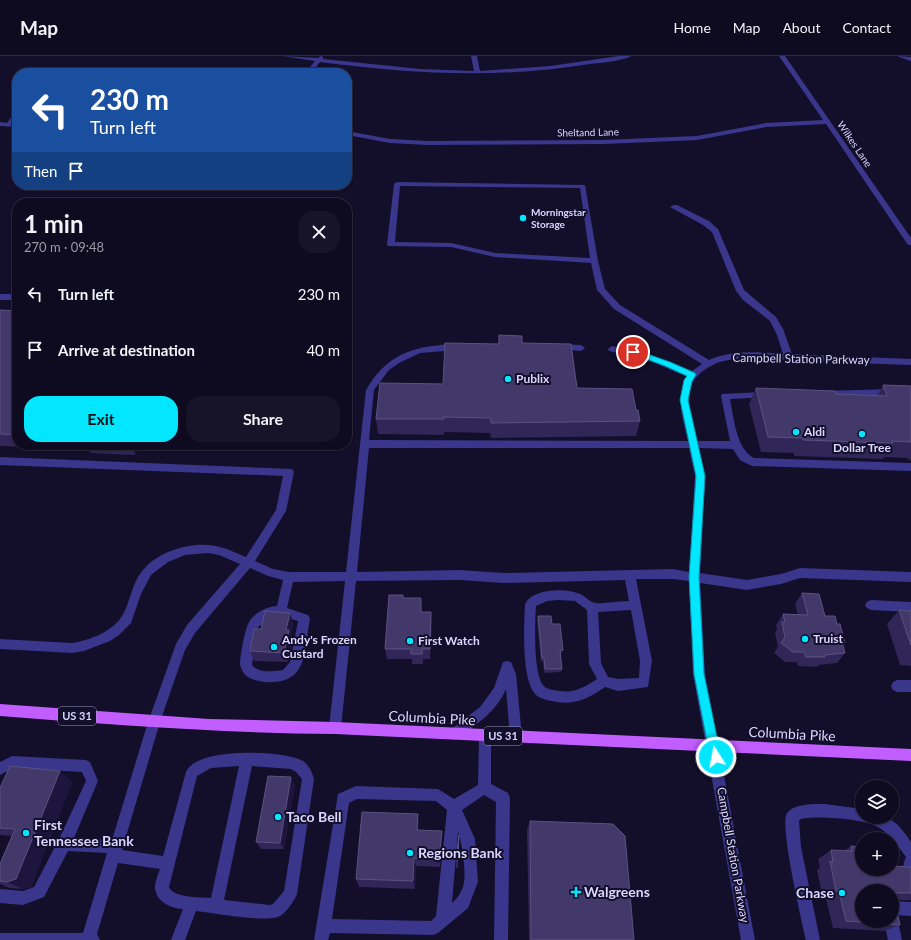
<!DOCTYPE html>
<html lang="en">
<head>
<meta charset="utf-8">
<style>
	body { margin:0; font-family:Lato,sans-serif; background:#171328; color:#f1f3f6; height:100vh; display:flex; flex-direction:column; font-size:15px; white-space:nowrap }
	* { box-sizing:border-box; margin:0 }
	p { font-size:13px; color:#9b9aa4 }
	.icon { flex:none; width:22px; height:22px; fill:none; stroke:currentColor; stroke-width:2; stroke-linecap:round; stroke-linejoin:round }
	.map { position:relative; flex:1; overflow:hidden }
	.panel { position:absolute; left:12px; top:142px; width:340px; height:252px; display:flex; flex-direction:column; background:#0e0a1f; border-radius:16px; box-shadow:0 1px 3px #0004,0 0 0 1px #2e2b3d }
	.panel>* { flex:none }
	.banner { position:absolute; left:12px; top:12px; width:340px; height:122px; border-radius:16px; box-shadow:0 1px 3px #0004,0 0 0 1px #2e2b3d; background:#1a4fa0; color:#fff; overflow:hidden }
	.fabs { position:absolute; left:855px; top:724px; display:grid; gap:8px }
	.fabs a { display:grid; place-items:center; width:44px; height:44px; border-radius:50%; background:#0e0a1f; box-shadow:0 1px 3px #0004,0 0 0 1px #2e2b3d; font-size:20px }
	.pin { position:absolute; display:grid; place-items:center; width:34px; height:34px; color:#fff; margin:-17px; border:2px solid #fff; border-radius:50%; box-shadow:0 1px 4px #0007 }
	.me { position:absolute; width:44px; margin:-22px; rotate:349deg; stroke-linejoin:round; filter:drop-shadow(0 0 3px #0008) }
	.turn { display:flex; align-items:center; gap:14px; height:84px; padding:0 12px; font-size:18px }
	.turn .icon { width:52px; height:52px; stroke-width:2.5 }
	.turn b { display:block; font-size:28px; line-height:34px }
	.then { display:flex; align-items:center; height:38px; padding:0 12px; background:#0003; gap:8px; font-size:15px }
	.round { display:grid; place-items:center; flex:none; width:42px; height:42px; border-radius:16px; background:#171328 }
	.overview { display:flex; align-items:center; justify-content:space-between; height:68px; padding:0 12px }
	h1 { font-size:24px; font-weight:700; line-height:30px }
	.cta { display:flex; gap:8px; margin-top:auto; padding:8px 12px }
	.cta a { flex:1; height:46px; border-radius:16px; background:#02e6ff; color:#111; font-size:16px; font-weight:700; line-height:46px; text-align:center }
	.cta a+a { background:#171328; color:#f1f3f6 }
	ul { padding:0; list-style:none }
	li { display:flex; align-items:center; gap:12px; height:56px; padding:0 12px }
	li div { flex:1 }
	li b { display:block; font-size:15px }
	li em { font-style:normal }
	header { display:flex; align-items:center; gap:24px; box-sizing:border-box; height:56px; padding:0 20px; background:#0e0a1f; border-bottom:1px solid #2e2b3d }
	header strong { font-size:19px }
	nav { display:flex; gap:22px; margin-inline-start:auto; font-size:14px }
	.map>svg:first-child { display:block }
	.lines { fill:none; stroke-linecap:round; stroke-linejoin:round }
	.minor { fill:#39368b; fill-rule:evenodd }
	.major { fill:#c25dff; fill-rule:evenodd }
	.wall { fill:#302658 }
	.shaded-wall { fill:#1d153d }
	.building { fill:#42396a; stroke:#5a5281; fill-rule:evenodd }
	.route { fill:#02e6ff; stroke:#0196a6 }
	.poi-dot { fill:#02e6ff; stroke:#130e29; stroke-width:1.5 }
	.labels { text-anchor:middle; stroke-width:4; stroke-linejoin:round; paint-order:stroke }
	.far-street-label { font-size:10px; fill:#dad6ff; stroke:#130e29 }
	.far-poi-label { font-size:10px; font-weight:bold; fill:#dad6ff; stroke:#130e29; text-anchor:start }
	.shield { fill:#130e29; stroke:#9e9abf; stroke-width:1 }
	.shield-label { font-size:11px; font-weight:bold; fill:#dad6ff }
	.street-label { font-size:12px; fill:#dad6ff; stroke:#130e29 }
	.poi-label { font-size:12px; font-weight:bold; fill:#dad6ff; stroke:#130e29; text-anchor:start }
	.near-street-label { font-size:14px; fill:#dad6ff; stroke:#130e29 }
	.near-poi-label { font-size:14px; font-weight:bold; fill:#dad6ff; stroke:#130e29; text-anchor:start }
</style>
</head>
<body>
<header>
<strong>Map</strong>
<nav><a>Home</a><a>Map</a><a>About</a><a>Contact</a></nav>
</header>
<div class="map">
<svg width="911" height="884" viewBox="0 0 911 884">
	<rect width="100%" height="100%" fill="#130e29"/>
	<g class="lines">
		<g class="minor">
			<path d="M282,0l36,2 3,-2 2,1v2l97,10 54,2 -3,-15h6l3,15 70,-5 69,-10h12c-8,5 -31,7 -41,8 -93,15 -177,10 -270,-2l-9,11h-6l10,-12z"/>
			<polygon points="779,0 785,0 911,182 911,189 908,189 826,68 766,71 697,84 604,88 428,89 390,87 347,79 347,75 390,83 428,85 604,84 697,80 766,67 823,64"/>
			<polygon points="898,0 911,1 911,5 899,1"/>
			<polygon points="17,55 17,61 13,67 17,67 17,71 0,70 0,66 7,67 15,56"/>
			<path d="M397,126l188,3 13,76 7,28 15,16 89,55c23,-10 51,-8 74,-6l-6,-19 -7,-14 -27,-21 -7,-9 -24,-59 -9,-7 -33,-18 4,-2h3l32,16 9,8 26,61 32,27 7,12 9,25 119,5v6c-41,-1 -81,-3 -122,-5 -22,-1 -48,-4 -69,2 -10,3 -22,11 -27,20 -9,18 0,41 4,59h33l-9,-45 1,-2 44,-2 3,1 1,2 -1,2 -39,2c4,19 6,50 24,59l157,5v8l-159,-5 -12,-6 -7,-11 -34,-1 6,28 -5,97 47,7 34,-6 19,-6 111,4v10l-111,-4 -19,6 -34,6 -47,-7 5,91 50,266h-14l-48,-266 -4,-93 -16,-2h-37l16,82 -4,26 -30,4 -13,-4c-15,11 -30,18 -48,15 -7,-1 -16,-3 -21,-7 -15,-15 -12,-71 -11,-91 8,-16 41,-16 55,-10 5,2 10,8 15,9 11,1 24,-2 34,-2l-4,-21 -122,3 -43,-3 -104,1 -15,147 -2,4 -4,2 -4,-2 -2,-4 16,-147 -52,1 -6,26 21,7 2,3c-6,33 -1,67 -45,64 -7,-1 -18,-3 -22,-10 -1,-2 -3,-6 -3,-8 0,-8 5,-35 9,-42 4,-8 18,-16 28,-16l6,-26 -15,-4 -18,-8 -55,65 -10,17 -25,72 -38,128 41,6 23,-84c10,-25 97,-22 117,-11 6,4 9,11 11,18l-17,115c-3,7 -10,18 -17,22 -14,7 -66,-3 -84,-5l-11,29h-14l12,-31c-13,-1 -27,-7 -28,-22 0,-5 3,-13 5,-18l-42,-6 -21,71 3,6h-100v-7h83l24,-80 -39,-2 -24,46 -21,8 -23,-2v-14l23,2 11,-4 25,-48 27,-58 -4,-9 -69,-4 -13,7v-13l12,-6 74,4 4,2 8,19 -24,57 38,2 36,-118 28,-78 11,-19 53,-61 -21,-9 -11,-2 -23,2 -17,7 -17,13 -10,19 -10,29 -12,12 -9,6 -26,10 -12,2 -72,-4v-10l72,4c18,-3 40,-11 50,-27 8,-12 10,-35 22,-47 17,-20 52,-29 76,-22 9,2 18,7 26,10l30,-47 7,-34 -283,-11v-8l292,12 2,3 -8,39 -31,50 18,8 16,3h57l20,-182c18,-31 40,-42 75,-45 6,-1 16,-3 20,2l-4,3 -37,3 -21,10 -10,7 -15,20 -5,50 319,1c-5,-23 -13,-42 0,-64l-38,-16 -41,-10 -1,-2 4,-3c28,5 54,13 80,25l10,-7 -88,-55 -17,-19 -6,-27 -96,-6 -44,-10 -63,-1 -1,-2 7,-60zM400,130l180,2 10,70 -95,-5 -44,-10 -56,-1zM369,392h320l6,28 -6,96 -16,-3 -170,4 -43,-3 -103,2zM558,544l17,1 12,9 2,54 8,15c-12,8 -22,14 -37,12 -6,-1 -13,-1 -17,-6 -10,-13 -8,-62 -7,-79l11,-5zM631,554l9,51 -1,17 -21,1 -10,-2 -7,-14 -3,-51zM274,560h7l17,5 -8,41 -7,8c-10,1 -24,4 -31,-5l6,-38zM239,710l-28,132c-11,-1 -38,0 -42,-11l28,-111 14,-8zM252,710l39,3 5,3 6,7 -18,112 -11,13 -3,1 -46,-5z"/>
			<rect x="0" y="238" width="17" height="6"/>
			<polygon points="559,288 581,289 585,292 581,295 556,293 555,291"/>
			<polygon points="892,333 896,336 892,339 824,341 820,338 824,335"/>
			<polygon points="871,544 911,546 911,556 871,554 867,552 865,549 867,546"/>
			<path d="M507,605l4,1 5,12 6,63 -2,4 -4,2 -4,-2 -2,-4 -4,-48c-9,22 -30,36 -48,49l-4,2 -4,-2 -2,-4 2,-4 30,-23 14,-19 9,-26z"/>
			<polygon points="897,624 911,624 911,636 897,636 893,634 891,630 893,626"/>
			<path d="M485,674l4,2 2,4v48l17,9 2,5 -2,142h-14l2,-138 -12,-7 -22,15 13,29 3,43 -10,26 -30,25 -5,2 -103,-2 -2,7h-14l24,-146 18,-8 82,3 16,10 24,-14 1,-49 2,-4zM357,743l79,2 11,9 -11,106 -5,5 -99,-2 17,-116zM458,776c4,9 8,40 6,50 -1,8 -6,16 -12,21z"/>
			<path d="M825,748l37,5v8h25l11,8 9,11 4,6v42l-5,-2c-4,-9 -4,-16 0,-25 -8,-11 -16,-23 -28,-30 -12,-8 -62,-12 -77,-8l-2,2 2,26 19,93h-14c-4,-18 -27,-116 -19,-127 8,-10 27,-9 38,-9z"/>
			<polygon points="892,845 911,846 911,860 894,859 898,865 902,884 888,884 884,865 892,865"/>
		</g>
		<path class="major" d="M0,648l209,15 126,3 576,27v12l-576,-27c-112,-1 -223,-9 -335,-18z"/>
	</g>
	<g class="wall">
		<polygon points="0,254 17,255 17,389 139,389 135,399 90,397 88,393 0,390"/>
		<polygon points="499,279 522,287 577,332 636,354 640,365 636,380 491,382 490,377 444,376 444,379 378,378 376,363 443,328 498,288"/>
		<polygon points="883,329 911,330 911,404 909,404 908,402 884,401 883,403 794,400 794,397 761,396 749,348 756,332 836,338 877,339"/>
		<polygon points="802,537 825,560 837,568 845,587 843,589 845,597 837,607 819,609 817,611 798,610 797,606 785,606 774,597 778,591 775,577 777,573 776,569 783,558 798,559 795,548"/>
		<polygon points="403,542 422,552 422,556 431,556 432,566 430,603 423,603 423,608 412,608 412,603 387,603 385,593"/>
		<polygon points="899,554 911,555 911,610 900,609 887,568"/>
		<polygon points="290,557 293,568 291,579 293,584 288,606 254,605 250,595 261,573"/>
		<polygon points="538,560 552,568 563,594 562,597 560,597 562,613 561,616 544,617 543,605 541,606 537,563"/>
		<polygon points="60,715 72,726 31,831 23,833 9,832 0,828 0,808 12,780 0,779 0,732"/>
		<polygon points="295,729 284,793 261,793 256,786"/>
		<polygon points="530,765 634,884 529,884 527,774"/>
		<polygon points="419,768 419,774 442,784 440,811 416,810 415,833 359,831 356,823"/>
		<polygon points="459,779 458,812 456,812 456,804"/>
		<polygon points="851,790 911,837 911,844 895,844 900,869 885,875 833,872 826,843 823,843 817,814 820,812 818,803 831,794 844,795"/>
	</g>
	<g class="shaded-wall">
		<polygon points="131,389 139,389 135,399"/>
		<polygon points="421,542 422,552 421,566"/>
		<polygon points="431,556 432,566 430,603 430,593"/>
		<polygon points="290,557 293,568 291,579 293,584 288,606 284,597 286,574"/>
		<polygon points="60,715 72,726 31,831 23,833 7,826"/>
		<polygon points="291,721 295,729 284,793 280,787"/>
		<polygon points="418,758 419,768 419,783 417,774"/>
		<polygon points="442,775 442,784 440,811 439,803"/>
		<polygon points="414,802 416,810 415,833 413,825"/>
	</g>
	<g class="building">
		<polygon points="0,254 17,255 17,379 0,378"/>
		<polygon points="499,279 522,280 522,287 571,288 577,332 632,333 636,354 638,354 640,365 491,367 491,362 443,361 444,363 376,363 380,327 443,328 445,287 499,288"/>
		<polygon points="883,329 911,330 911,386 892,385 893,387 803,384 802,382 768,381 756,332 835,335 836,338 887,340"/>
		<polygon points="802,537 819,538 825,560 835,560 837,568 840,568 845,587 842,586 845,597 825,599 825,601 806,601 804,596 793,596 781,587 785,581 782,566 785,566 783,558 808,559"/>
		<polygon points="389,539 403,539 403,542 421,542 421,556 431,556 430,593 422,593 422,598 411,598 411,593 385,593"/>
		<polygon points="899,554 911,555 911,589"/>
		<polygon points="265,555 290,557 286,574 289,574 284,597 250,595 254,573 261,573"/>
		<polygon points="538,560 551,560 552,568 560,568 563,594 560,594 562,613 545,613 544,602 542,602"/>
		<polygon points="10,710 60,715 16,823 7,826 0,825 0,808 15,773 0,772 0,732"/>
		<polygon points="268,720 291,721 280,787 256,786"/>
		<polygon points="362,756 418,758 417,774 442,775 439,803 414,802 413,825 356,823"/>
		<polygon points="530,765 613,768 625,780 634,884 531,884"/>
		<polygon points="459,779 458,804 456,804"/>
		<path d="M851,790l11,1v22h30v-3l19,1v26h-18l7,32 -54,-4 -7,-29 -3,-1 -6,-30 3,1 -2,-12 21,1zM862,835h30v30h-30z"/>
	</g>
	<polygon class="route" points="633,293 670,306 695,317 696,319 692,325 688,344 705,420 699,521 704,618 721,701 720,705 716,706 712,705 710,701 694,618 689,521 696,420 680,344 684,324 687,320 665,310 630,297 630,294"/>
	<g class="poi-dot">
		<circle cx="523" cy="162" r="4"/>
		<circle cx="508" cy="323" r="4"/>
		<circle cx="796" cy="376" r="4"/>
		<circle cx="862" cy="378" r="4"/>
		<circle cx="805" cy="583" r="4"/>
		<circle cx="410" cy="585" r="4"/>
		<circle cx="274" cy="591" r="4"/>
		<circle cx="278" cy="761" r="4"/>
		<circle cx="26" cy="777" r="4"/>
		<circle cx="410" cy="797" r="4"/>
		<path d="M574 830h4v4h4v4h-4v4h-4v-4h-4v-4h4z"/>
		<circle cx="842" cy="837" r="4"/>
	</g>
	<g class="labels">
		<g class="far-street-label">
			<text transform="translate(588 76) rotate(-1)" y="4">Sheltand Lane</text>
			<text transform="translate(855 88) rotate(56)" y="4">Wilkes Lane</text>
		</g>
		<g class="far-poi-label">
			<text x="531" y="160">Morningstar<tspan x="531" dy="12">Storage</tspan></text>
		</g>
		<g class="shield">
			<rect x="58" y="651" width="38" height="18" rx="3"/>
			<rect x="484" y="671" width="38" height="18" rx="3"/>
		</g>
		<g class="shield-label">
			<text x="77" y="664">US 31</text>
			<text x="503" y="684">US 31</text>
		</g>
		<g class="street-label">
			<text transform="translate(801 303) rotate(1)" y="4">Campbell Station Parkway</text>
			<text transform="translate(733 799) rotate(80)" y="4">Campbell Station Parkway</text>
		</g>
		<g class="poi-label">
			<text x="516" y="327">Publix</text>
			<text x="804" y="380">Aldi</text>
			<text x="862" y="396" text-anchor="middle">Dollar Tree</text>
			<text x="813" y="587">Truist</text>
			<text x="282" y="588">Andy's Frozen<tspan x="282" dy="14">Custard</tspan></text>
			<text x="418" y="589">First Watch</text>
		</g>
		<g class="near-street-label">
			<text transform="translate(432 662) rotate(3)" y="5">Columbia Pike</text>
			<text transform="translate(792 678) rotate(3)" y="5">Columbia Pike</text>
		</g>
		<g class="near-poi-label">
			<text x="286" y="766">Taco Bell</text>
			<text x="34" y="774">First<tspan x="34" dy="16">Tennessee Bank</tspan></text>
			<text x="418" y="802">Regions Bank</text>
			<text x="584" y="841">Walgreens</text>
			<text x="834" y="842" text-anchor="end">Chase</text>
		</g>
	</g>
</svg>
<div class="fabs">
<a><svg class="icon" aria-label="layers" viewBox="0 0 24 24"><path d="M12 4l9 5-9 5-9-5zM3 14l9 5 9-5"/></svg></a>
<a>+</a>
<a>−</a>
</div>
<div class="pin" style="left:633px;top:296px;background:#d93025"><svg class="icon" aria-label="arrive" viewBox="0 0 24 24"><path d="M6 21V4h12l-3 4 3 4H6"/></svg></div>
<svg class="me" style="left:716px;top:701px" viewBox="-20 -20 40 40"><circle r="17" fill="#02e6ff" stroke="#fff" stroke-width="3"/><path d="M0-11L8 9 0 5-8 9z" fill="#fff"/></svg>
<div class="banner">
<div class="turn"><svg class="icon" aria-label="left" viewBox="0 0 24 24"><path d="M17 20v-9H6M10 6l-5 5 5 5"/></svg><div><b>230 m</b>Turn left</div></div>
<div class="then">Then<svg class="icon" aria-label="arrive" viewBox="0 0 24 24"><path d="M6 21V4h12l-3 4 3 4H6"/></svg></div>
</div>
<section class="panel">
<div class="overview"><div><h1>1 min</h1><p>270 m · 09:48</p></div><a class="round"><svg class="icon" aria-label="close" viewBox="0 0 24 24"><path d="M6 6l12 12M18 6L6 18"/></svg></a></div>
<ul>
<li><svg class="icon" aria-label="left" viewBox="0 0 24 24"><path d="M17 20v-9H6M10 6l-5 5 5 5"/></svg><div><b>Turn left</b></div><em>230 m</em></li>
<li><svg class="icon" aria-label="arrive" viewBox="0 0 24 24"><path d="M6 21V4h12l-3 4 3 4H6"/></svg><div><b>Arrive at destination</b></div><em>40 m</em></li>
</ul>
<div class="cta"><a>Exit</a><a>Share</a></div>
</section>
</div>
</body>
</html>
